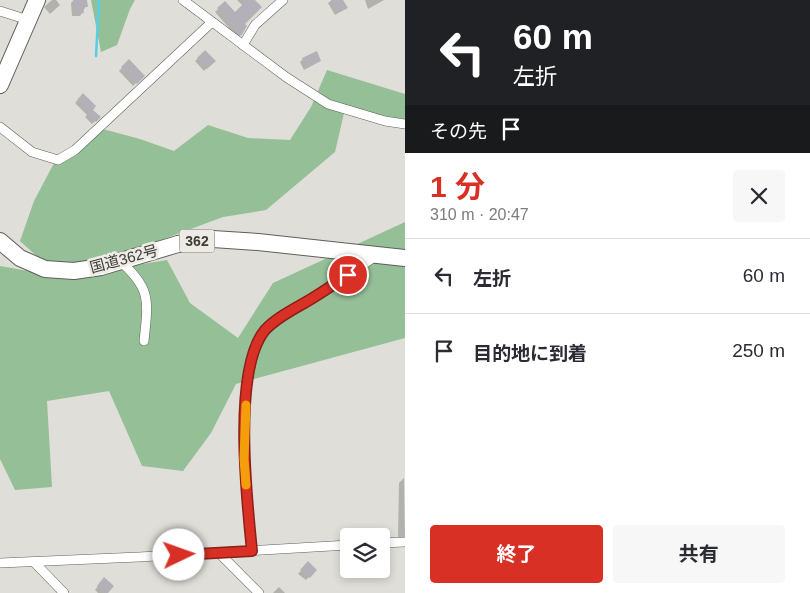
<!DOCTYPE html>
<html lang="ja">
<head>
<meta charset="utf-8">
<style>
	body { margin:0; font-family:Helvetica,"Noto Sans JP",sans-serif; background:#f7f7f7; color:#2b2b33; height:100vh; display:flex; flex-direction:column; font-size:19px; white-space:nowrap }
	* { box-sizing:border-box; margin:0 }
	p { font-size:16px; color:#7c7c81 }
	.icon { flex:none; width:28px; height:28px; fill:none; stroke:currentColor; stroke-width:2; stroke-linecap:round; stroke-linejoin:round }
	.map { position:relative; flex:1; overflow:hidden }
	.drawer { display:flex; flex-direction:column; background:#fff; width:405px }
	.drawer>* { flex:none }
	.banner { background:#202124; color:#fff; overflow:hidden }
	.controls { position:absolute; left:340px; top:528px; display:grid; gap:10px }
	.controls a { display:grid; place-items:center; width:50px; height:50px; border-radius:5px; background:#fff; box-shadow:0 2px 8px #0003; font-size:25px }
	.pin { position:absolute; display:grid; place-items:center; width:42px; height:42px; color:#fff; margin:-21px; border:2px solid #fff; border-radius:50%; box-shadow:0 1px 5px #0007 }
	.me { position:absolute; width:55px; margin:-28px; rotate:87deg; stroke-linejoin:round; filter:drop-shadow(0 0 4px #0008) }
	.turn { display:flex; align-items:center; gap:18px; height:105px; padding:0 25px; font-size:22px }
	.turn .icon { width:65px; height:65px; stroke-width:2.5 }
	.turn b { display:block; font-size:35px; line-height:42px }
	.then { display:flex; align-items:center; height:48px; padding:0 25px; background:#0003; gap:10px; font-size:19px }
	.round { display:grid; place-items:center; flex:none; width:52px; height:52px; border-radius:5px; background:#f7f7f7 }
	.overview { display:flex; align-items:center; justify-content:space-between; height:85px; padding:0 25px }
	h1 { font-size:30px; font-weight:700; line-height:38px; color:#d93025 }
	.cta { display:flex; gap:10px; margin-top:auto; padding:10px 25px }
	.cta a { flex:1; height:58px; border-radius:5px; background:#d93025; color:#fff; font-size:20px; font-weight:700; line-height:58px; text-align:center }
	.cta a+a { background:#f7f7f7; color:#2b2b33 }
	ul { padding:0; list-style:none }
	li { display:flex; align-items:center; gap:15px; height:75px; padding:0 25px; border-top:1px solid #e1e1e2 }
	li div { flex:1 }
	li b { display:block; font-size:19px }
	li em { font-style:normal }
	main { display:flex; flex:1; min-height:0 }
	.map>svg:first-child { display:block }
	.green { fill:#94bf97 }
	.shadow { fill:#0003 }
	.lines { fill:none; stroke-linecap:round; stroke-linejoin:round }
	.stream { stroke:#57cfe6; stroke-width:2.5 }
	.building { fill:#b3b1b7 }
	.street-casing { stroke:#605e59; stroke-width:10 }
	.highway-casing { stroke:#605e59; stroke-width:18 }
	.street { stroke:#fff; stroke-width:9 }
	.highway { stroke:#fff; stroke-width:16 }
	.route-casing { stroke:#8d1f18; stroke-width:12 }
	.route { stroke:#d93025; stroke-width:9 }
	.slow { stroke:#f59e0b; stroke-width:9 }
	.labels { text-anchor:middle; stroke-width:5; stroke-linejoin:round; paint-order:stroke }
	.shield { fill:#eeebe5; stroke:#72706d; stroke-width:1 }
	.shield-label { font-size:14px; font-weight:bold; fill:#3d3c39 }
	.street-label { font-size:15px; fill:#3d3c39; stroke:#eeebe5 }
</style>
</head>
<body>
<main>
<div class="map">
<svg width="405" height="593" viewBox="0 0 405 593">
	<rect width="100%" height="100%" fill="#e0ded8"/>
	<g class="green">
		<polygon points="91,0 135,0 130,9 117,45 101,52"/>
		<polygon points="327,70 405,94 405,122 345,109 335,152 266,210 223,217 126,253 79,264 42,261 20,241 34,201 53,165 99,128 140,139 174,151 208,125 248,138 290,140 311,107"/>
		<polygon points="405,222 405,338 236,384 211,433 183,471 142,466 109,391 47,401 52,487 15,490 0,459 0,266 62,277 167,260 190,303 238,338 273,283"/>
	</g>
	<g class="shadow">
		<polygon points="52,0 56,0 60,5 50,14 44,7"/>
		<polygon points="74,0 86,0 86,6 80,16 72,16 71,3"/>
		<polygon points="237,0 254,0 240,35 238,38 215,12 225,3 235,13 243,6"/>
		<polygon points="332,0 342,0 346,8 335,15 328,3"/>
		<polygon points="365,0 384,0 368,9"/>
		<polygon points="205,52 214,61 204,71 195,61"/>
		<polygon points="303,59 320,61 304,70 300,62"/>
		<polygon points="129,61 143,76 133,86 119,71"/>
		<polygon points="83,95 91,110 99,117 92,124 85,117 87,115 75,103"/>
		<polygon points="404,478 405,537 398,537 399,483"/>
		<polygon points="308,563 316,570 306,580 298,574"/>
		<polygon points="104,579 106,593 98,593 95,590"/>
		<polygon points="279,587 285,593 273,593"/>
	</g>
	<g class="lines">
		<polyline class="stream" points="96,56 99,0"/>
	</g>
	<g class="building">
		<polygon points="73,0 87,0 88,7 83,7 84,13 75,14"/>
		<polygon points="247,0 255,0 262,7 245,24 247,26 241,36 217,8 225,1 235,12"/>
		<polygon points="331,0 343,0 348,8 338,13"/>
		<polygon points="205,50 216,61 207,69 197,58"/>
		<polygon points="317,51 321,61 307,68 302,58"/>
		<polygon points="129,59 145,76 137,84 121,67"/>
		<polygon points="83,93 96,106 93,110 101,117 96,122 87,114 89,111 77,100"/>
		<polygon points="308,561 317,570 310,578 300,570"/>
		<polygon points="104,577 114,586 108,593 104,593 97,586"/>
	</g>
	<g class="lines">
		<g class="street-casing">
			<g id="street">
				<polyline points="183,0 286,77 328,104 385,121 405,124"/>
				<polyline points="0,11 28,20"/>
				<polyline points="243,45 255,25 283,0"/>
				<polyline points="0,127 32,152 58,160 75,150 212,22"/>
				<path d="M120,261c32,28 28,41 24,80"/>
				<polyline points="381,543 405,542"/>
				<path d="M252,551c-5,-49 -21,-188 17,-224 14,-14 34,-22 51,-33 19,-12 38,-25 57,-39"/>
				<polyline points="219,553 259,593"/>
				<polyline points="34,562 64,593"/>
				<polyline points="0,563 139,557 349,545"/>
			</g>
		</g>
		<g class="highway-casing">
			<g id="highway">
				<polyline points="0,85 37,0"/>
				<polyline points="0,241 20,258 45,269 74,271 101,267 178,244 213,239 258,242 405,258"/>
			</g>
		</g>
		<use href="#street" class="street"/>
		<use href="#highway" class="highway"/>
	</g>
	<g class="lines">
		<g class="route-casing">
			<path id="route" d="M179,555l73,-4c-5,-50 -20,-181 13,-221 11,-12 27,-20 41,-28 14,-8 28,-18 42,-27"/>
		</g>
		<use href="#route" class="route"/>
		<polyline class="slow" points="246,485 244,459 246,405"/>
	</g>
	<g class="labels">
		<rect class="shield" x="179.5" y="229.5" width="35" height="23" rx="4"/>
		<g class="shield-label">
			<text x="197" y="246">362</text>
		</g>
		<g class="street-label">
			<text transform="translate(124 259) rotate(-15)" y="5">国道362号</text>
		</g>
	</g>
</svg>
<div class="controls">
<a><svg class="icon" aria-label="layers" viewBox="0 0 24 24"><path d="M12 4l9 5-9 5-9-5zM3 14l9 5 9-5"/></svg></a>
</div>
<div class="pin" style="left:348px;top:275px;background:#d93025"><svg class="icon" aria-label="arrive" viewBox="0 0 24 24"><path d="M6 21V4h12l-3 4 3 4H6"/></svg></div>
<svg class="me" style="left:179px;top:555px" viewBox="-20 -20 40 40"><circle r="19" fill="#fff"/><path d="M0-13L10 11 0 6-10 11z" fill="#d93025"/></svg>
</div>
<section class="drawer">
<div class="banner">
<div class="turn"><svg class="icon" aria-label="left" viewBox="0 0 24 24"><path d="M17 20v-9H6M10 6l-5 5 5 5"/></svg><div><b>60 m</b>左折</div></div>
<div class="then">その先<svg class="icon" aria-label="arrive" viewBox="0 0 24 24"><path d="M6 21V4h12l-3 4 3 4H6"/></svg></div>
</div>
<div class="overview"><div><h1>1 分</h1><p>310 m · 20:47</p></div><a class="round"><svg class="icon" aria-label="close" viewBox="0 0 24 24"><path d="M6 6l12 12M18 6L6 18"/></svg></a></div>
<ul>
<li><svg class="icon" aria-label="left" viewBox="0 0 24 24"><path d="M17 20v-9H6M10 6l-5 5 5 5"/></svg><div><b>左折</b></div><em>60 m</em></li>
<li><svg class="icon" aria-label="arrive" viewBox="0 0 24 24"><path d="M6 21V4h12l-3 4 3 4H6"/></svg><div><b>目的地に到着</b></div><em>250 m</em></li>
</ul>
<div class="cta"><a>終了</a><a>共有</a></div>
</section>
</main>
</body>
</html>
